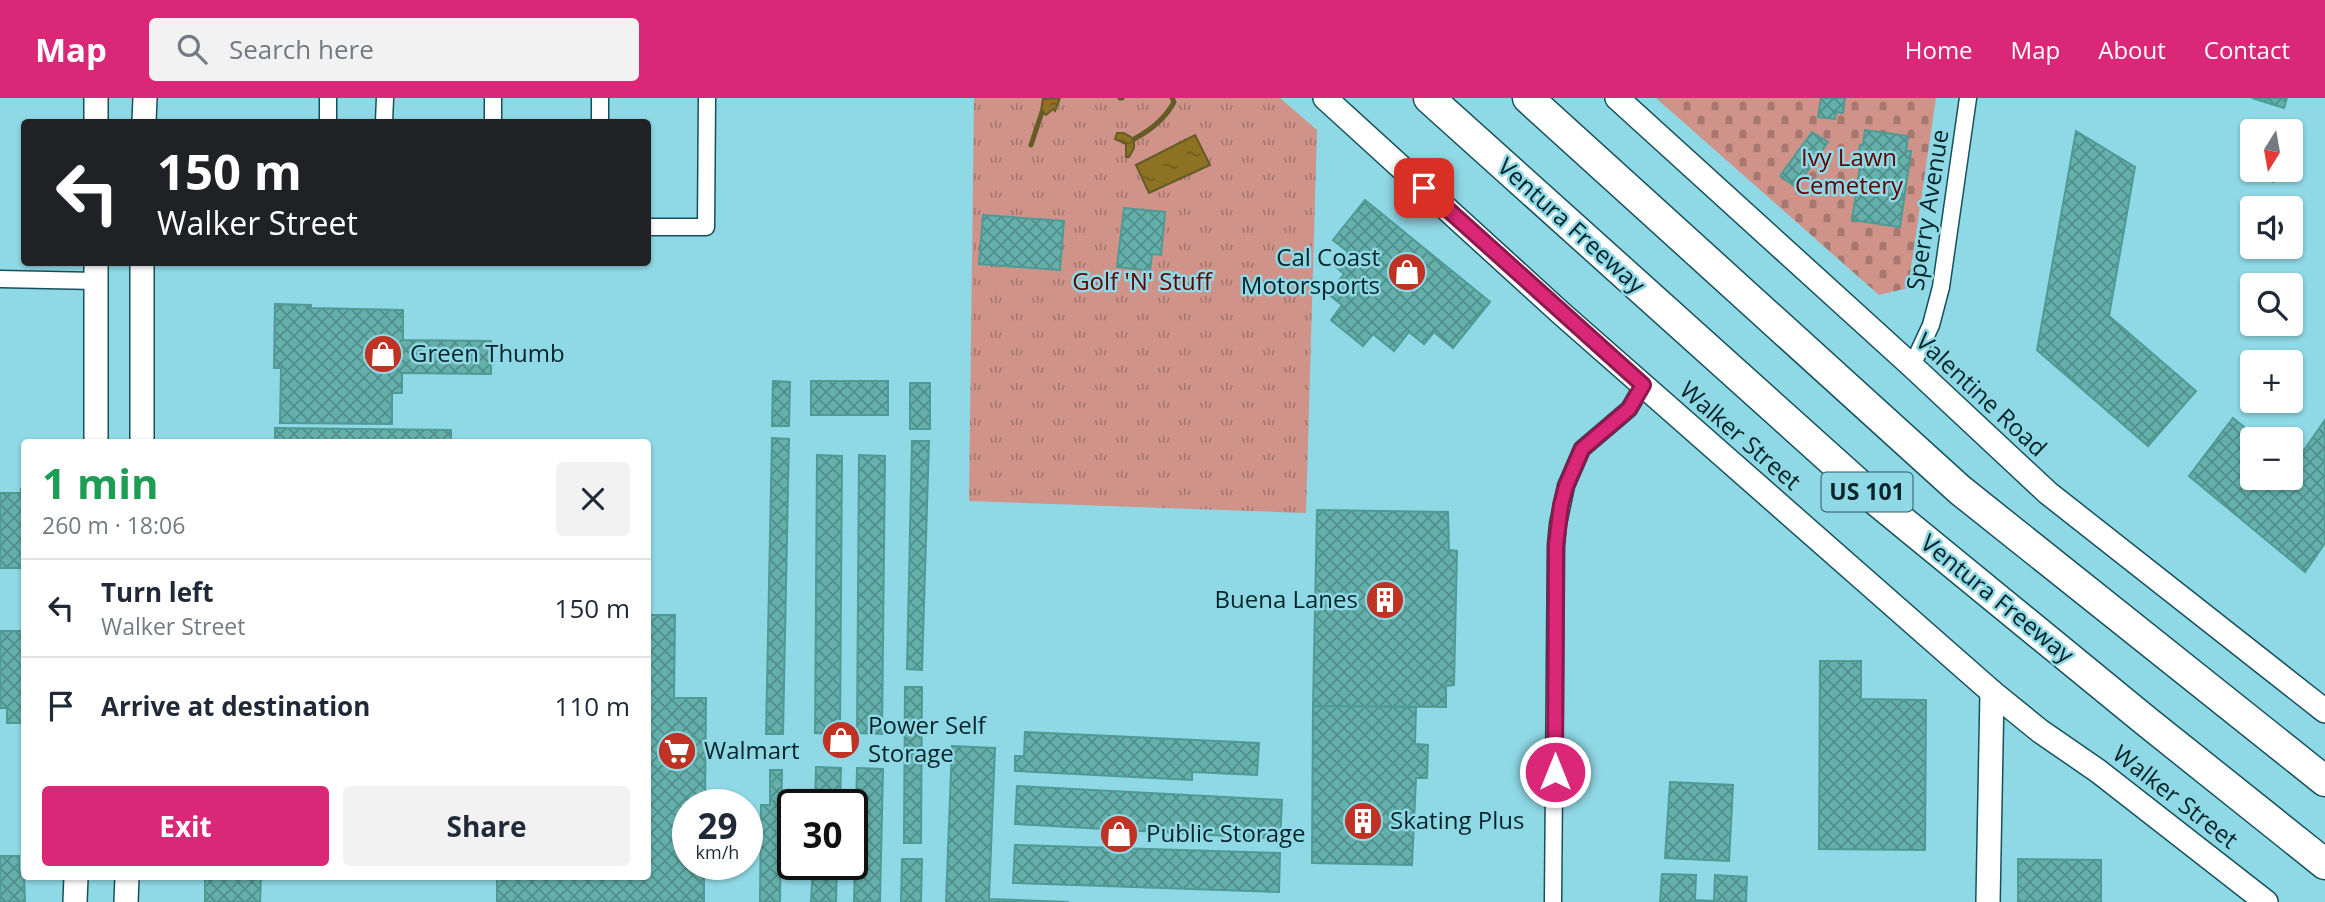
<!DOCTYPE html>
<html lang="en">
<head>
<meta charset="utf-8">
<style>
	body { margin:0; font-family:"Open Sans",sans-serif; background:#f2f2f3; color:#1f2937; height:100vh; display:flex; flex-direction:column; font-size:26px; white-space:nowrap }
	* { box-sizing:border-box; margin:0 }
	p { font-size:23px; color:#747a83 }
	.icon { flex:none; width:38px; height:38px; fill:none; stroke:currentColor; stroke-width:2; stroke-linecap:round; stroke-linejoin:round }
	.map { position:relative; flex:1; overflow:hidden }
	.drawer { position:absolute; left:21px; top:341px; width:630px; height:441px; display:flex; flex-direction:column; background:#fff; border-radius:7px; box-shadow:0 2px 5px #0004 }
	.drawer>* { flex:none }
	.banner { position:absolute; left:21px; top:21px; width:630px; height:147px; border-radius:7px; box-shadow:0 2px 5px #0004; background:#202124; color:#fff; overflow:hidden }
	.needle { width:46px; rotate:191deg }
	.tools { position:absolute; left:2240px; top:21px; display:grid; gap:14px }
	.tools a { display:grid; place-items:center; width:63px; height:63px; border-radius:7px; background:#fff; box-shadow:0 2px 5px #0004; font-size:35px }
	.speed { position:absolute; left:672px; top:691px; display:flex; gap:14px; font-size:35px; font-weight:700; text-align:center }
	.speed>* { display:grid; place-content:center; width:91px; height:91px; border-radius:50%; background:#fff; box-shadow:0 2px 5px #0004; line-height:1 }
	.speed small { font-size:18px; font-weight:400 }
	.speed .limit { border:4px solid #111; border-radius:10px; background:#fff; color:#111 }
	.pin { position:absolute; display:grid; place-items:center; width:60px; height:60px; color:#fff; margin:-30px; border-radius:14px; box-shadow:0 4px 10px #0006 }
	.me { position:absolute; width:77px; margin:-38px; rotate:0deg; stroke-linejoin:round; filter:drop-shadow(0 0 5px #0008) }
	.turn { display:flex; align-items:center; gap:24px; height:147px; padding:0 21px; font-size:32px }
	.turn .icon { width:91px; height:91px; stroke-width:2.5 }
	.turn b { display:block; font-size:49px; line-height:60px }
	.round { display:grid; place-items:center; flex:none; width:74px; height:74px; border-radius:7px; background:#f2f2f3 }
	.head { display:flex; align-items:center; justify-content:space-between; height:119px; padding:0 21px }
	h1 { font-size:42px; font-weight:700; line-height:52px; color:#1e9e55 }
	.primary-button { display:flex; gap:14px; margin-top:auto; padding:14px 21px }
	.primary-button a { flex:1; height:80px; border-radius:7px; background:#db2777; color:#fff; font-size:28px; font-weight:700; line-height:80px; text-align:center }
	.primary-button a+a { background:#f2f2f3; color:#1f2937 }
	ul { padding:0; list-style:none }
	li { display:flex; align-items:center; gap:21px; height:98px; padding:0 21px; border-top:2px solid #e0e1e3 }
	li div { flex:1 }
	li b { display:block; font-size:26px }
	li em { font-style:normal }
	header { display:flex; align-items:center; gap:42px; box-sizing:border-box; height:98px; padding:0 35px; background:#db2777; color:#fff }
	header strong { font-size:33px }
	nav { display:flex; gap:38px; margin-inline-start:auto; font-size:24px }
	.search { width:490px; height:63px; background:#f2f2f3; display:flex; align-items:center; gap:18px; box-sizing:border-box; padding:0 24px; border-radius:7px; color:#747a83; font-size:26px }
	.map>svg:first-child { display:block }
	.cemetery { fill:url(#cemetery-stones) }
	.park { fill:url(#park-tufts) }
	.water { fill:url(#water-ripples); stroke:#645b26; stroke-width:2 }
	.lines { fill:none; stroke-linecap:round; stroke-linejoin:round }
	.stream { stroke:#645b26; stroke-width:5 }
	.building { fill:url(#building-cross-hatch); stroke:#4f9a95; stroke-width:2 }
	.street-casing { stroke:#16515a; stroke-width:19 }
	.secondary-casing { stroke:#16515a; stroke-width:26 }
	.highway-casing { stroke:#16515a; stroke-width:33 }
	.street { stroke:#fff; stroke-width:16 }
	.secondary { stroke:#fff; stroke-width:23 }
	.highway { stroke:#fff; stroke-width:30 }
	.route-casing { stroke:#8e194d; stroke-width:18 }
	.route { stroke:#db2777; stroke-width:12 }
	.labels { text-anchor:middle; stroke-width:5; stroke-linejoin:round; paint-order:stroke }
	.shield { fill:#8fd8e5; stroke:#2e5a61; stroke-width:2 }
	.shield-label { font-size:23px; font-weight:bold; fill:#042429 }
	.park-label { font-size:24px; fill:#600401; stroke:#8fd8e5 }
	.street-label { font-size:24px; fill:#042429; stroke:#8fd8e5 }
	.poi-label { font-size:24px; fill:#042429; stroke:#8fd8e5; text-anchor:start }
</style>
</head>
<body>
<header>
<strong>Map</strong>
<div class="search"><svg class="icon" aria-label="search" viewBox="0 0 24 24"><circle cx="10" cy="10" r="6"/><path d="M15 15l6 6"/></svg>Search here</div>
<nav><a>Home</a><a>Map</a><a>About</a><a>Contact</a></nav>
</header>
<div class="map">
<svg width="2325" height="804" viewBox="0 0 2325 804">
	<defs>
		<pattern id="cemetery-stones" width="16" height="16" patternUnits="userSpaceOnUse" patternTransform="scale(1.75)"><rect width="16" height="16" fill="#d09389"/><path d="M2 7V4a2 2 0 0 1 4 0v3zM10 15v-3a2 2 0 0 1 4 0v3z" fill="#a77870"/></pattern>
		<pattern id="park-tufts" width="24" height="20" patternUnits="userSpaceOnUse" patternTransform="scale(1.75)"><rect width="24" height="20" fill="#d09389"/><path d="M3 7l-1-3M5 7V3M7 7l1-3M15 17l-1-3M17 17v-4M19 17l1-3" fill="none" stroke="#a77870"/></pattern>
		<pattern id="water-ripples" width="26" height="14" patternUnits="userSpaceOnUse" patternTransform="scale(1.75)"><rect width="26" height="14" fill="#8d7224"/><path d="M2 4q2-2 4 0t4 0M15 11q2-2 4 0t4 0" fill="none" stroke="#715d1f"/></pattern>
		<pattern id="building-cross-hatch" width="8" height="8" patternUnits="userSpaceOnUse" patternTransform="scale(1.75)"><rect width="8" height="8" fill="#65b0ab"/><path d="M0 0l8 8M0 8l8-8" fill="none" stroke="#518f8b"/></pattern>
	</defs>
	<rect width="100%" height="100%" fill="#8fd8e5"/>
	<polygon class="cemetery" points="1656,0 1936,0 1908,190 1879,197"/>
	<polygon class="park" points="974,0 1280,0 1317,32 1306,415 969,403"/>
	<g class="water">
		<polygon points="1060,0 1055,13 1053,11 1046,17 1041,13 1043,1"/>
		<polygon points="1117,35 1124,35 1134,41 1134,50 1129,59 1126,59 1126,46 1115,41"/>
		<polygon points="1195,37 1210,67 1149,95 1136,67"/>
	</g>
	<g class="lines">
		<g class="stream">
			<polyline points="1120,0 1122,0"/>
			<path d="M1134,41c17,-9 31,-20 40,-37l-2,-4"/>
			<polyline points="1031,47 1042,14"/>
		</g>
	</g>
	<g class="building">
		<polygon points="1821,0 1845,0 1843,15 1836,14 1835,21 1818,19"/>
		<polygon points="2252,0 2287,0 2284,10"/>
		<polygon points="1865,32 1908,38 1906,53 1911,53 1900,129 1852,122 1861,61 1858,60 1860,47 1863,47"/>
		<polygon points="2076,33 2135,69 2109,218 2196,293 2148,348 2037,252"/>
		<polygon points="1812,34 1828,44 1796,89 1780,78"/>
		<polygon points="2263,72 2280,72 2273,84 2260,77"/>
		<polygon points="1365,102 1490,204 1453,250 1434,234 1424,246 1409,234 1394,253 1373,236 1363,248 1331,222 1342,207 1328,196 1344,176 1336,169 1348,154 1333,142"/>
		<polygon points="1124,110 1165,114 1161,157 1152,156 1150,173 1117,169"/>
		<polygon points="983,117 1064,123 1060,172 979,166"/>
		<polygon points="275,206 311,207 311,210 403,212 403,242 491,243 491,276 402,275 402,295 392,295 392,326 280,325 281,270 274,270"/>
		<polygon points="773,283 790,284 789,328 772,328"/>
		<rect x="811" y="283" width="77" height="34"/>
		<rect x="910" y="285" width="20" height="46"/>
		<polygon points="2233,320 2259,341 2252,341 2252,380 2291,380 2291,367 2292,369 2325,322 2325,445 2305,474 2189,378"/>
		<polygon points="275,330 451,332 451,345 275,345"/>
		<polygon points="772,340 789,341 783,636 766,636"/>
		<polygon points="912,343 929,343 922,572 907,571"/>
		<polygon points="817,357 842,358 840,636 815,635"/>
		<polygon points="859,357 885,358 882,636 857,635"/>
		<polygon points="21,391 24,391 24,470 0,470 0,395 21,395"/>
		<polygon points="1317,412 1448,414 1449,452 1457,453 1454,587 1446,588 1446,609 1313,608"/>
		<polygon points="648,517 675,517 674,600 706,600 705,707 688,707 688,766 704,766 704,804 497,804 497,779 648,779"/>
		<polygon points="0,533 24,533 24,625 7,625 7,610 0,610"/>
		<polygon points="1820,563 1861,563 1861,601 1926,602 1925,752 1819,751"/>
		<polygon points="905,589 922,589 921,745 904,745"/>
		<polygon points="1313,608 1416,609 1415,646 1428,647 1427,680 1416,680 1412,767 1312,765"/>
		<polygon points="1025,634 1259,645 1257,677 1192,674 1192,682 1015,673 1015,658 1024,658"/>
		<polygon points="952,648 995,650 989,801 1069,804 946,804"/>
		<polygon points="816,669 841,670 840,707 815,707"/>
		<polygon points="857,670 883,671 880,804 854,804"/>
		<polygon points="770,672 782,672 780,804 760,804 761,707 770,707"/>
		<polygon points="1670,684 1733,687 1729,763 1665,760"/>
		<polygon points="1017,688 1282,702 1280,741 1015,726"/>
		<polygon points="1015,747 1280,755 1279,794 1013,785"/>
		<polygon points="0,758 19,758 19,774 24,774 25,804 0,804"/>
		<polygon points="902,761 922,761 921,804 901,804"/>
		<polygon points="2018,761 2101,762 2101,804 2018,804"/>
		<polygon points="813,766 837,766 836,804 811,804"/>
		<polygon points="1662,776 1696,777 1695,802 1714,803 1715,777 1747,779 1746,804 1660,804"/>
		<polygon points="205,779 261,779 260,804 205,804"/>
	</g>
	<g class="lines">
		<g class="street-casing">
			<g id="street">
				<polyline points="328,24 328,0"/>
				<polyline points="384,24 385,0"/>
				<polyline points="493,24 493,0"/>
				<polyline points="600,24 600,0"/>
				<polyline points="648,129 706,129 707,0"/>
				<polyline points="0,181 96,183"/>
				<polyline points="1912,268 1931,227 1941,189 1968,0"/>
				<polyline points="1553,804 1556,447 1558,426 1566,388 1582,351 1629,311 1643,287"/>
			</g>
		</g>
		<g class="secondary-casing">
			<g id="secondary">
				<polyline points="96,0 96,24"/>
				<polyline points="1325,0 1562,216 1992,594 2040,633 2098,673 2266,804"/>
				<polyline points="1617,0 1912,268 2048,395 2325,613"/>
				<polyline points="144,24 145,0"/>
				<polyline points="96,345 96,164"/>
				<polyline points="142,345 142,164"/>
				<polyline points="75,804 76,779"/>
				<polyline points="126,804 127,779"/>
				<polyline points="1988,804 1992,594"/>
			</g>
		</g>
		<g class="highway-casing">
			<g id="highway">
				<polyline points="1429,0 1876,402 2146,623 2325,766"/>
				<polyline points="1528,0 1960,392 2325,683"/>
			</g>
		</g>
		<use href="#street" class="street"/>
		<use href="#secondary" class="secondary"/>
		<use href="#highway" class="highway"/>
	</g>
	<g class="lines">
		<g class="route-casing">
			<polyline id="route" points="1424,90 1643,287 1629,311 1582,351 1566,388 1561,407 1556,447 1555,674"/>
		</g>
		<use href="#route" class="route"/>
	</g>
	<defs>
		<g id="shop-disc" transform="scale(2.0125)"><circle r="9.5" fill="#bf3224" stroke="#8fd8e5"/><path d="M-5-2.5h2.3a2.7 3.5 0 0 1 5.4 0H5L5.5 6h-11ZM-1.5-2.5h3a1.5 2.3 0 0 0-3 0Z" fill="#fff"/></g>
		<g id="building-disc" transform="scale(2.0125)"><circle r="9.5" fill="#bf3224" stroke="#8fd8e5"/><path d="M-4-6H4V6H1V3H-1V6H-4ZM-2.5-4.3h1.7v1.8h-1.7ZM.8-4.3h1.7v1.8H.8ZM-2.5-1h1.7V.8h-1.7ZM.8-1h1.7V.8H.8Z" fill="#fff"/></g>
		<g id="supermarket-disc" transform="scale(2.0125)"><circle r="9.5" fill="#bf3224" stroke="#8fd8e5"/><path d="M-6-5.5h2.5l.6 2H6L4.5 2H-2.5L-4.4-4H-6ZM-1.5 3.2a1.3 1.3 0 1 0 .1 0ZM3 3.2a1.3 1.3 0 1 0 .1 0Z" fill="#fff"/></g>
	</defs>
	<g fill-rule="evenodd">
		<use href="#shop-disc" x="1407" y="174"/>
		<use href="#shop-disc" x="383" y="256"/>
		<use href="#building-disc" x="1385" y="502"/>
		<use href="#shop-disc" x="841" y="642"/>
		<use href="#supermarket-disc" x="677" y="653"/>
		<use href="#building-disc" x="1363" y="723"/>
		<use href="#shop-disc" x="1119" y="736"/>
	</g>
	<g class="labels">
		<rect class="shield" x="1821.5" y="374.5" width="91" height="39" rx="5"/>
		<g class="shield-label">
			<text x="1867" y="402">US 101</text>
		</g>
		<g class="park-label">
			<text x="1849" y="68">Ivy Lawn<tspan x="1849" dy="28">Cemetery</tspan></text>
			<text x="1142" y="192">Golf 'N' Stuff</text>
		</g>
		<g class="street-label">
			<text transform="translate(1928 112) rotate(-81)" y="8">Sperry Avenue</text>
			<text transform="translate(1571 128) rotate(42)" y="8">Ventura Freeway</text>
			<text transform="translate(1981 297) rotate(43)" y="8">Valentine Road</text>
			<text transform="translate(1740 338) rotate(41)" y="8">Walker Street</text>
			<text transform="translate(1997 501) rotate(39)" y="8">Ventura Freeway</text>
			<text transform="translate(2175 699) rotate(38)" y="8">Walker Street</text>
		</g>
		<g class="poi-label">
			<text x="1380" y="168" text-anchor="end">Cal Coast<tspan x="1380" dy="28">Motorsports</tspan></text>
			<text x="410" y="264">Green Thumb</text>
			<text x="1358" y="510" text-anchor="end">Buena Lanes</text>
			<text x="868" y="636">Power Self<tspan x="868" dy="28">Storage</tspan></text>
			<text x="704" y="661">Walmart</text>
			<text x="1390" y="731">Skating Plus</text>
			<text x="1146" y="744">Public Storage</text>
		</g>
	</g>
</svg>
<div class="tools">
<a><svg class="needle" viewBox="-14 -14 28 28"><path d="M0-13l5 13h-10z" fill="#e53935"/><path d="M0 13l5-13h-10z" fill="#747a83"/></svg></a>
<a><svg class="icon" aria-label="sound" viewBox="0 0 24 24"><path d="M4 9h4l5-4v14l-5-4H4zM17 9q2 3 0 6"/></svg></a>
<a><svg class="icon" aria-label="search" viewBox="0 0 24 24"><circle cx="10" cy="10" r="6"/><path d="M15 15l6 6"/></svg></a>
<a>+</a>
<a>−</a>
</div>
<div class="speed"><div>29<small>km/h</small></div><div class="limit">30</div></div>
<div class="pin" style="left:1424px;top:90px;background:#d93025"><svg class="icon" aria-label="arrive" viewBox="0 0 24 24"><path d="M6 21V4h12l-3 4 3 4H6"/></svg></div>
<svg class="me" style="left:1555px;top:674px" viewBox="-20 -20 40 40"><circle r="17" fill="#db2777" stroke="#fff" stroke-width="3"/><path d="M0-11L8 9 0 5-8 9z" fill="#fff"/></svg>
<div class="banner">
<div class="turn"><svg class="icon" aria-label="left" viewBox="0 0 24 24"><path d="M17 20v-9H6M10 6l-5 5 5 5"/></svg><div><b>150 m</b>Walker Street</div></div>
</div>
<section class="drawer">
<div class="head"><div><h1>1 min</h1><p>260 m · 18:06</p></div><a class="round"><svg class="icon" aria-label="close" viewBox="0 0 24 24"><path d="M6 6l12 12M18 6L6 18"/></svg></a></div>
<ul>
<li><svg class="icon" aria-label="left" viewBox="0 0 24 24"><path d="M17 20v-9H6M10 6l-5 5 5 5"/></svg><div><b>Turn left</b><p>Walker Street</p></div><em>150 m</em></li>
<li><svg class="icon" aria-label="arrive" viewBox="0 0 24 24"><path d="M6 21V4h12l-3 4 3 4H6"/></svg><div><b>Arrive at destination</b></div><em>110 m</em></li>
</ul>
<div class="primary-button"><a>Exit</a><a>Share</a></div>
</section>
</div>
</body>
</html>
